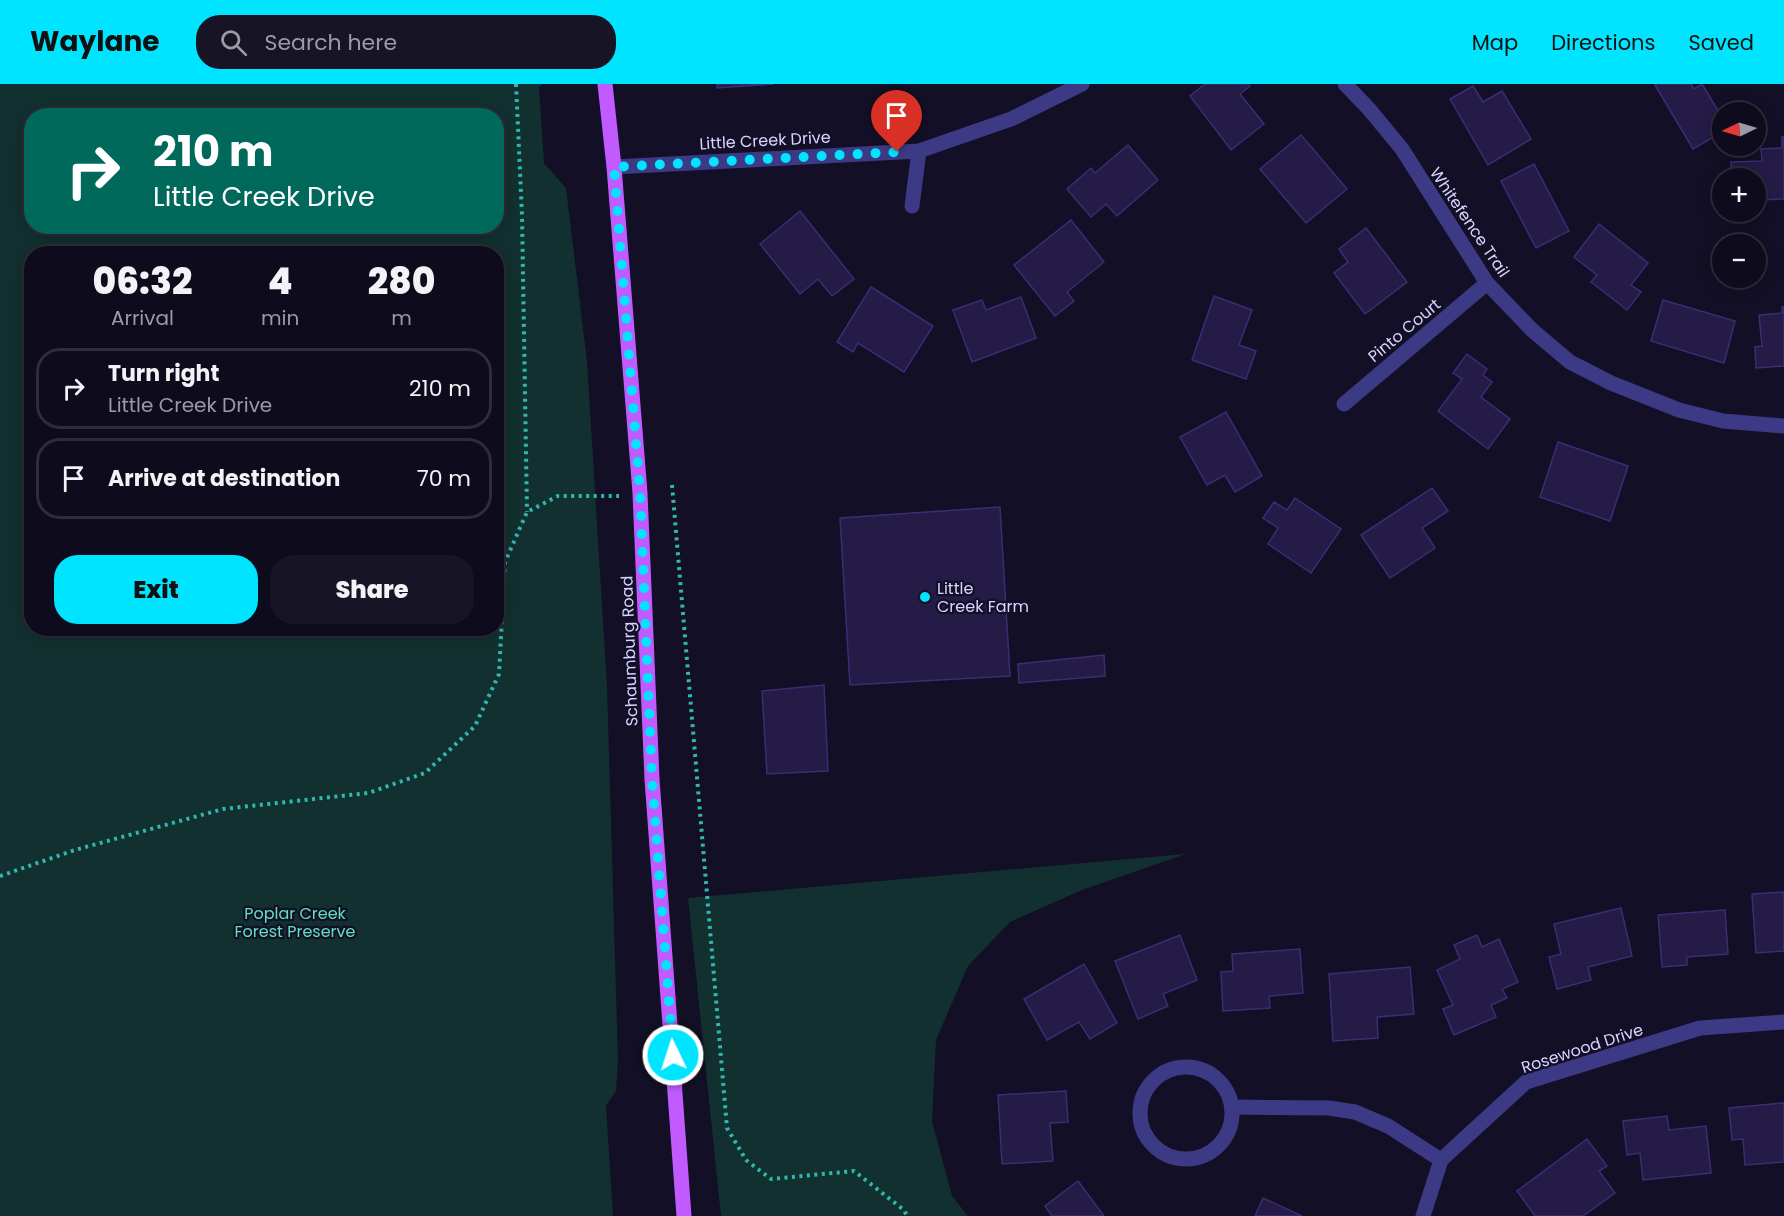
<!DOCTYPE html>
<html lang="en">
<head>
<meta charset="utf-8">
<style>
	body { margin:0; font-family:Poppins,sans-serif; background:#171425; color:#f1f3f6; height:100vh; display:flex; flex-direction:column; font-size:22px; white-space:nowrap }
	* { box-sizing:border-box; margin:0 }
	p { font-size:20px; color:#9b9ba3 }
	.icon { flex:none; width:33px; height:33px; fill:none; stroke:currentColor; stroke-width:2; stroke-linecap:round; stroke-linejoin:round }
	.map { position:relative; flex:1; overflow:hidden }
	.side { position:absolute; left:24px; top:162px; width:480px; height:390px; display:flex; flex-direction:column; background:#0e0b1c; border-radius:24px; box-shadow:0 3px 15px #0003,0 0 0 2px #2e2b3b }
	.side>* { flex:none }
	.banner { position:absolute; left:24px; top:24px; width:480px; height:126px; border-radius:24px; box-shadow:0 3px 15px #0003,0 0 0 2px #2e2b3b; background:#00695c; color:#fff; overflow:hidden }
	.needle { width:39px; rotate:265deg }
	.tools { position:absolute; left:1712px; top:18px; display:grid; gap:12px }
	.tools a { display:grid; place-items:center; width:54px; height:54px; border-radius:50%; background:#0e0b1c; box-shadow:0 3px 15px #0003,0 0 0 2px #2e2b3b; font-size:30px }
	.pin { position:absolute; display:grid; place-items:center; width:51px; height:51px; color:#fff; margin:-62px -26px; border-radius:50% 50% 50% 0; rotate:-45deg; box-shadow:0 0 6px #0007 }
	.pin .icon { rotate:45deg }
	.me { position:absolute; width:66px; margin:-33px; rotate:356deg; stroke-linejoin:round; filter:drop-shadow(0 0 4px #0008) }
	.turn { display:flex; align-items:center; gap:21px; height:126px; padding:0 30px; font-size:27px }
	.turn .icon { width:78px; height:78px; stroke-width:2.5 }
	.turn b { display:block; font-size:42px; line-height:51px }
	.eta { display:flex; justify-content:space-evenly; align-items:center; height:102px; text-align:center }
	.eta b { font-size:36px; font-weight:800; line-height:42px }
	.button { display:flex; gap:12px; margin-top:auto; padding:12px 30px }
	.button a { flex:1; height:69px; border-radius:24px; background:#00e5ff; color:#111; font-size:24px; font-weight:800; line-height:69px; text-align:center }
	.button a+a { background:#171425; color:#f1f3f6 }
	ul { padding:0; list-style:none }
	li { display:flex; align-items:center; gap:18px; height:81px; margin:0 12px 9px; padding:0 18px; border:3px solid #2e2b3b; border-radius:24px }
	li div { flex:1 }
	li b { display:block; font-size:22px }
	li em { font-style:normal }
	header { display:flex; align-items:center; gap:36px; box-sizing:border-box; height:84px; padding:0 30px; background:#00e5ff; color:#111 }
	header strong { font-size:28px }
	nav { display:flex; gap:33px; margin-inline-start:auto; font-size:21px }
	.search { width:420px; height:54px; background:#171425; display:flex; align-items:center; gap:15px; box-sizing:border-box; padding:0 21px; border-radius:24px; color:#9b9ba3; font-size:22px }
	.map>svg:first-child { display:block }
	.green { fill:#12302f; fill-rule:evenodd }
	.building { fill:#241b47; stroke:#3b2d73; stroke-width:1.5 }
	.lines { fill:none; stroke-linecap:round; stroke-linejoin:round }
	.path { stroke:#2fb8b0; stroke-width:4; stroke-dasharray:3 4.5; stroke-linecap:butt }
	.minor { stroke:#3d3a85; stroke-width:15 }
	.major { stroke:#c25bff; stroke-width:15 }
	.route { stroke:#00e5ff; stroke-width:10; stroke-dasharray:0 18 }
	.poi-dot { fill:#00e5ff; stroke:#130f26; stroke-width:2 }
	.labels { text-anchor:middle; stroke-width:4.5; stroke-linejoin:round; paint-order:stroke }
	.street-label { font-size:16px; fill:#d9d4ff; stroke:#130f26 }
	.poi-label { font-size:16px; fill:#d9d4ff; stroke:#130f26; text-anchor:start }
	.park-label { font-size:16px; fill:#5fe0c0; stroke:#130f26 }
</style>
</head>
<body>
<header>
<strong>Waylane</strong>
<div class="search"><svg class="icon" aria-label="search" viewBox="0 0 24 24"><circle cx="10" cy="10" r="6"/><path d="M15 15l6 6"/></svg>Search here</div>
<nav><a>Map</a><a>Directions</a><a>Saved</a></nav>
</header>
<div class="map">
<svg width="1784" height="1132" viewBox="0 0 1784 1132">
	<rect width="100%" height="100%" fill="#130f26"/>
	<g class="green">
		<path d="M0,0h543l-4,3 5,76 22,25 21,173 20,325 11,374 -2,31 -10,15 7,110h-613zM32,32h464v110h-464zM32,170h464v374h-464z"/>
		<polygon points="1186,770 1082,806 1010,838 968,882 936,956 932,1037 952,1112 968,1132 721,1132 688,814"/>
	</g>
	<g class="building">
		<polygon points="717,0 774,0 717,4"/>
		<polygon points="1205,0 1249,0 1250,2 1240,10 1264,40 1231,66 1190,12"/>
		<polygon points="1657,0 1691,0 1694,5 1702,0 1722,33 1722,48 1693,65 1655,1"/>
		<polygon points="1473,2 1483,18 1502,7 1531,55 1488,81 1450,15"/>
		<polygon points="1301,51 1347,105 1306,139 1260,85"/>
		<polygon points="1782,53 1784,53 1784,115 1755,116 1755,94 1732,94 1731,78 1762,77 1761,65 1782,64"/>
		<polygon points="1128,61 1158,96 1117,132 1106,120 1091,133 1067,105 1091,84 1095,89"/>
		<polygon points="1534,80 1569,147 1536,164 1501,97"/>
		<polygon points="800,127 854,195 832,212 818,195 800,210 760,160"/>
		<polygon points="1071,136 1104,178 1067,208 1074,217 1055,232 1014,181"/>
		<polygon points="1599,140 1648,179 1631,201 1641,208 1627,226 1591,198 1597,191 1574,173"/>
		<polygon points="1366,144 1407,198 1365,230 1334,189 1348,178 1339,165"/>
		<polygon points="871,203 933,242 904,288 858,259 853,268 837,258"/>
		<polygon points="1214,212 1252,226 1239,261 1256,267 1246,295 1192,276"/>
		<polygon points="1021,213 1036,254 972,278 953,226 982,216 986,226"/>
		<polygon points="1663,216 1735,237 1724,279 1651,257"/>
		<polygon points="1782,223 1784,223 1784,282 1756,284 1755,263 1762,262 1759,231 1782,229"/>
		<polygon points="1467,270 1487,285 1483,291 1492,298 1481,313 1510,335 1488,365 1438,327 1462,295 1453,289"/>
		<polygon points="1226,328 1262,392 1235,408 1225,391 1207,401 1180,353"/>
		<polygon points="1558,358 1628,382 1610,437 1540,413"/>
		<polygon points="1432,404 1448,427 1422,444 1435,464 1390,494 1361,451"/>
		<polygon points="1295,414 1341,445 1311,489 1268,460 1278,444 1263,434 1274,418 1287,426"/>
		<polygon points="1000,423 1010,592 850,601 840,434"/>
		<polygon points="1104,571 1105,592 1019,599 1018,580"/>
		<polygon points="824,601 828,687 767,690 762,607"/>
		<polygon points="1784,808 1784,867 1756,869 1752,810"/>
		<polygon points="1621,824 1632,872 1588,883 1591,896 1557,905 1549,873 1561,870 1554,840"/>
		<polygon points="1725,826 1728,870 1687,873 1687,881 1662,883 1658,831"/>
		<polygon points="1180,851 1197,896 1163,910 1168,922 1138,935 1115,877"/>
		<polygon points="1477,851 1482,863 1499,855 1518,898 1502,905 1507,914 1491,921 1496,933 1454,951 1443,925 1453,921 1437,886 1460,875 1454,861"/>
		<polygon points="1300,865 1303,909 1269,912 1270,924 1223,927 1221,888 1233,887 1232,870"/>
		<polygon points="1084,880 1117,939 1090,955 1079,938 1047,956 1024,915"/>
		<polygon points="1410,883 1414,930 1377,933 1378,954 1333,957 1329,890"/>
		<polygon points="1066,1007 1068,1038 1050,1039 1053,1077 1002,1080 998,1011"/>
		<polygon points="1784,1019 1784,1078 1745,1081 1743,1055 1732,1056 1729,1024"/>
		<polygon points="1667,1032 1669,1046 1706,1042 1711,1089 1643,1096 1640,1069 1627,1071 1623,1037"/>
		<polygon points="1587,1055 1607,1082 1599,1087 1615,1109 1583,1132 1535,1132 1517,1107"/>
		<polygon points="1078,1097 1104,1132 1052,1132 1045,1122"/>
		<polygon points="1263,1114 1302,1132 1255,1132"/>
	</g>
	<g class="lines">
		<g class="path">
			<polyline points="516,0 522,131 527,428"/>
			<polyline points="672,401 727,1044 746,1076 771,1095 854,1087 904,1126 907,1132"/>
			<polyline points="0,792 75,766 223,725 368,709 425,689 475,642 499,590 505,478 527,428 558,412 619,412"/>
		</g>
		<g class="minor">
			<polyline points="1345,0 1369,25 1402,65 1487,199 1532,246 1570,278 1611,299 1679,326 1723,337 1784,342"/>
			<polyline points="614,83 919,67 1011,35 1082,0"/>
			<polyline points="912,122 919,67"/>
			<polyline points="1344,320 1487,199"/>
			<circle cx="1186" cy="1029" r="46"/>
			<polyline points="1232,1023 1329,1024 1355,1028 1388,1042 1441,1076"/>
			<polyline points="1423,1132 1441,1076 1526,998 1700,944 1784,938"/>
		</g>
		<polyline class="major" points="605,0 614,83 640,409 652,695 684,1132"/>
	</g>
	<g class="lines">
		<polyline class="route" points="673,971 652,695 640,409 614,83 897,68"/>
	</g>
	<circle class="poi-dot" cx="925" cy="513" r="6"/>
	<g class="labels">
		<g class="street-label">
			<text transform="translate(765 56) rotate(-3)" y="6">Little Creek Drive</text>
			<text transform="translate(1470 138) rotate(56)" y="6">Whitefence Trail</text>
			<text transform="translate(1404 246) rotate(-40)" y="6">Pinto Court</text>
			<text transform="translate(629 567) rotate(-92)" y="6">Schaumburg Road</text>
			<text transform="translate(1582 964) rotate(-18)" y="6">Rosewood Drive</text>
		</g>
		<g class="poi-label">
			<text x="937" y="510">Little<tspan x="937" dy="18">Creek Farm</tspan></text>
		</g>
		<g class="park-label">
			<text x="295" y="835">Poplar Creek<tspan x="295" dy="18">Forest Preserve</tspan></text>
		</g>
	</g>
</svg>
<div class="tools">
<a><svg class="needle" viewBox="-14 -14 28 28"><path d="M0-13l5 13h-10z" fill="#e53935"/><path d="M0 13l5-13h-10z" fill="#9b9ba3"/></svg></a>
<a>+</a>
<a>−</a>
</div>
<div class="pin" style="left:897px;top:68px;background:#d93025"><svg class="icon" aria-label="arrive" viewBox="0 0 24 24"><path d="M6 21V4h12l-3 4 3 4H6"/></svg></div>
<svg class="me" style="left:673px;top:971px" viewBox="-20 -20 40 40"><circle r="17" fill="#00e5ff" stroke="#fff" stroke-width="3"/><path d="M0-11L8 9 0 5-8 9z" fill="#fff"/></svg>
<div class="banner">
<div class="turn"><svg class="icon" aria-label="right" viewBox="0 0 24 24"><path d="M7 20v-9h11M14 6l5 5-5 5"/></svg><div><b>210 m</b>Little Creek Drive</div></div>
</div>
<section class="side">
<div class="eta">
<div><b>06:32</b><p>Arrival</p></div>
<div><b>4</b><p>min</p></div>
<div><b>280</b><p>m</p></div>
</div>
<ul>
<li><svg class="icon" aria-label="right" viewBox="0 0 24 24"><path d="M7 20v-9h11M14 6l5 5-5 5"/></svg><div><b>Turn right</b><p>Little Creek Drive</p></div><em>210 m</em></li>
<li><svg class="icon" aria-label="arrive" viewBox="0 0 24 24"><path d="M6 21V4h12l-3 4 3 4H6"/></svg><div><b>Arrive at destination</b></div><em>70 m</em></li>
</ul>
<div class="button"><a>Exit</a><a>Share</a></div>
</section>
</div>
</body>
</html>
